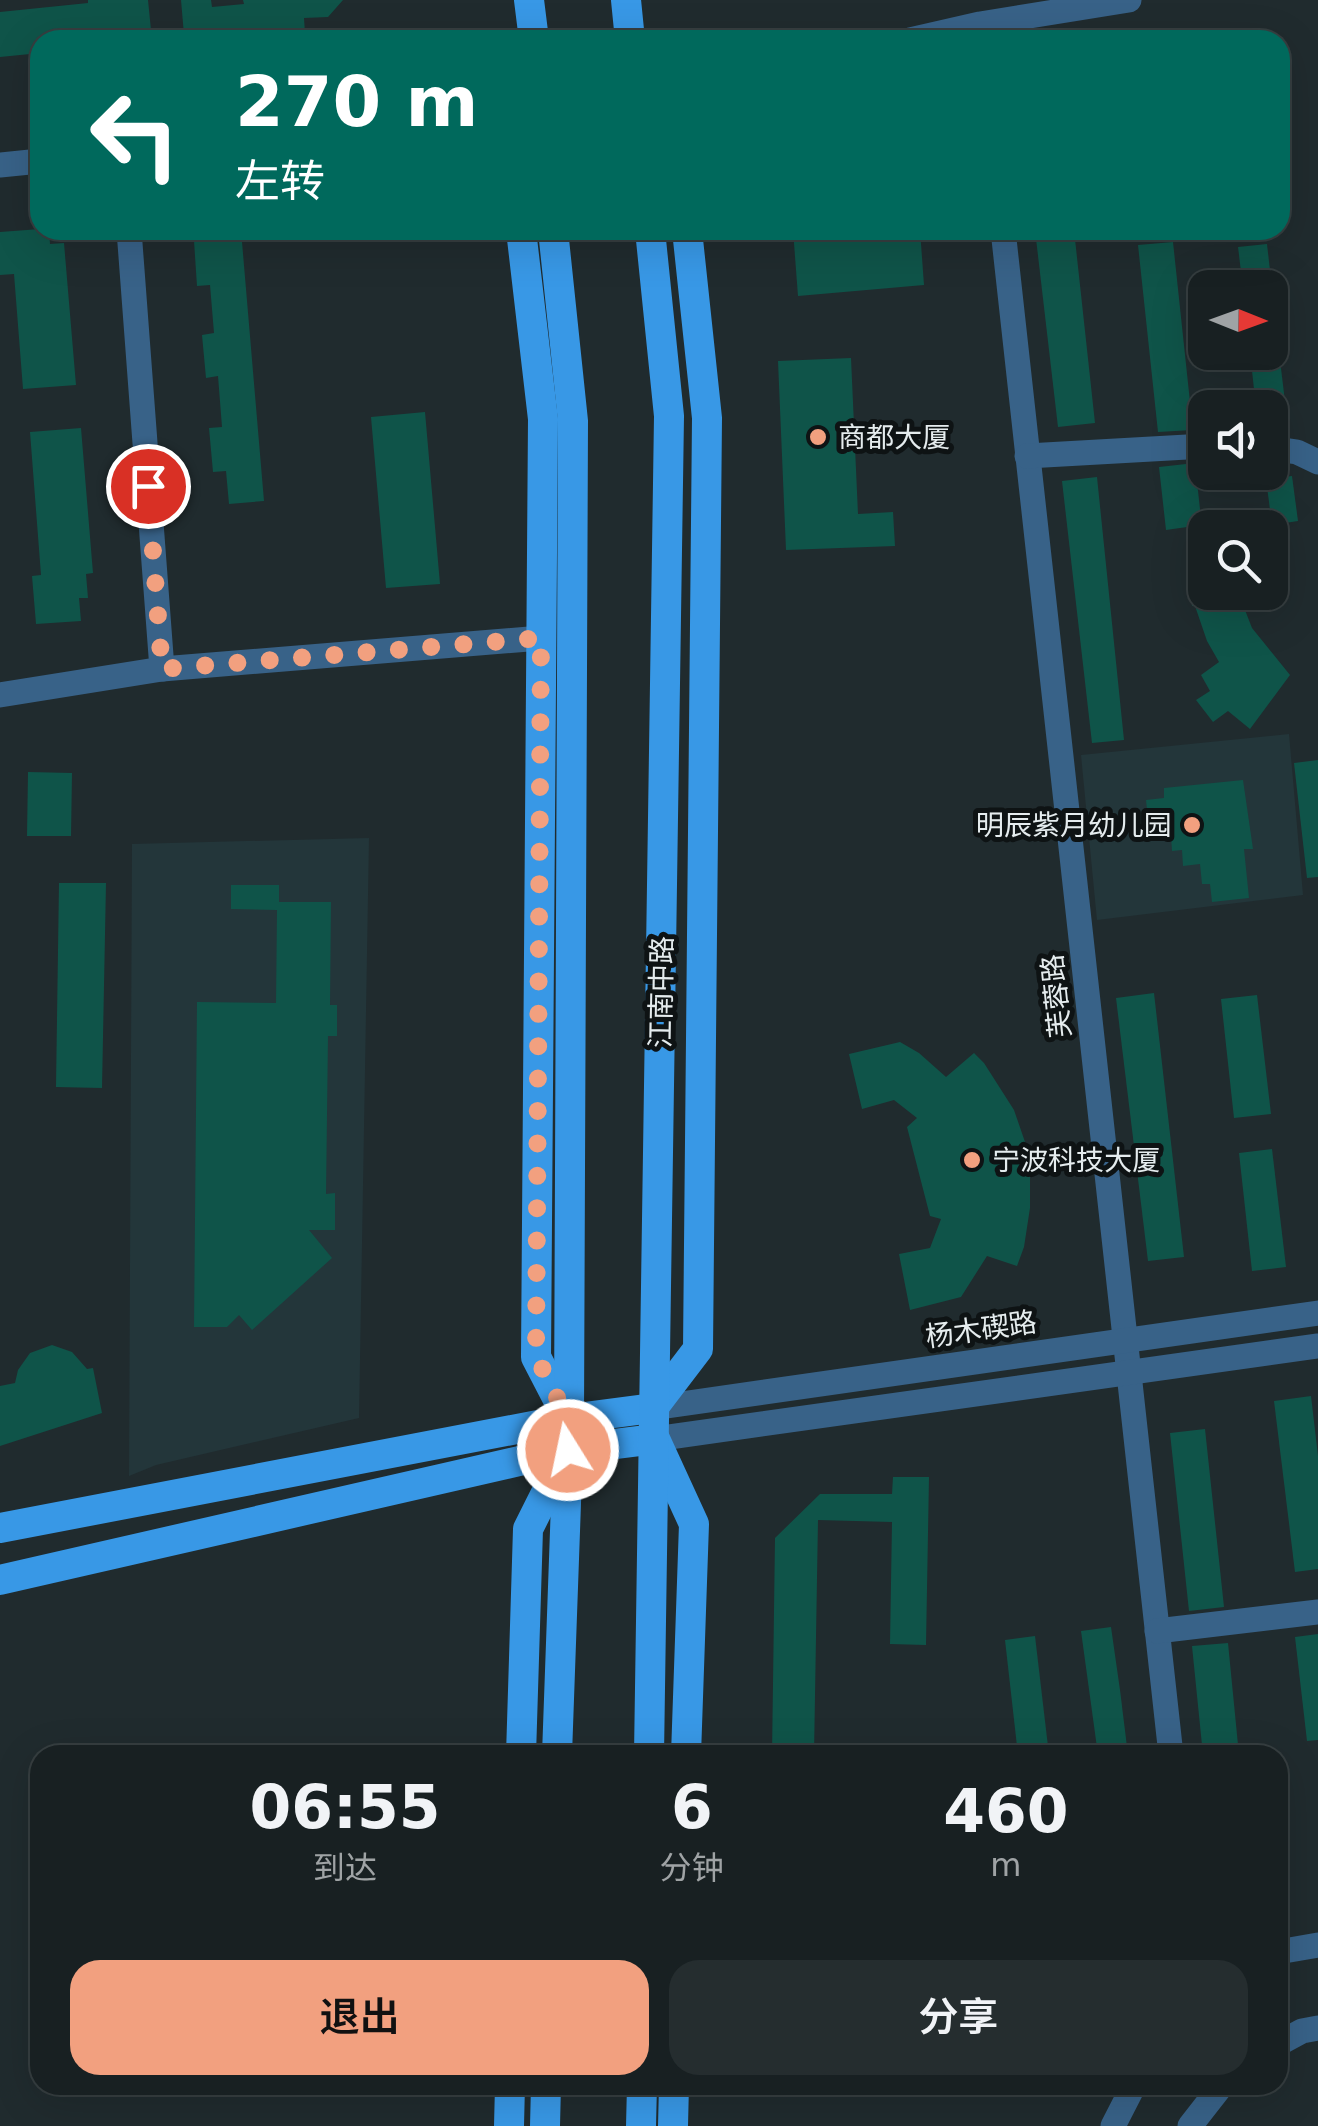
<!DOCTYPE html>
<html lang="zh">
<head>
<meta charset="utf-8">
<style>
	body { margin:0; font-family:"DejaVu Sans","Noto Sans SC",sans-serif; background:#252d2f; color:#f1f3f6; height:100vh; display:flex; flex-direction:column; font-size:38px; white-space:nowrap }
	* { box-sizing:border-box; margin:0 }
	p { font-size:32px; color:#9fa3a5 }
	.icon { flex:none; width:55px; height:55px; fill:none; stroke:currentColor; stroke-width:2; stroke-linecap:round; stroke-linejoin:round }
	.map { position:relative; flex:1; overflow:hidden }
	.panel { position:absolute; left:30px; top:1745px; width:1258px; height:350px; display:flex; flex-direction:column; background:#182022; border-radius:30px; box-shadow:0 10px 40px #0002,0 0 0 2px #363e40 }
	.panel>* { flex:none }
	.banner { position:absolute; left:30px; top:30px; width:1260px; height:210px; border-radius:30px; box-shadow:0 10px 40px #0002,0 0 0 2px #363e40; background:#00695c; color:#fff; overflow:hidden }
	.needle { width:65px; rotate:91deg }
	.fabs { position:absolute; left:1188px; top:270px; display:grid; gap:20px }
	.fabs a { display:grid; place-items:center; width:100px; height:100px; border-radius:20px; background:#182022; box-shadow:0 10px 40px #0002,0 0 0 2px #363e40; font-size:50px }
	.pin { position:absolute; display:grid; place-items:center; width:85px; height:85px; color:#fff; margin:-42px; border:5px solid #fff; border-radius:50%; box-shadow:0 2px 10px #0007 }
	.me { position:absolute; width:110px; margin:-55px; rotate:350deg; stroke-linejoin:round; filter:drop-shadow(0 0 8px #0008) }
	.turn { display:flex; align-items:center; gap:35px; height:210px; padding:0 40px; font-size:45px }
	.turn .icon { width:130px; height:130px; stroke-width:2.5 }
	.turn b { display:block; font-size:70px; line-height:85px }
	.eta { display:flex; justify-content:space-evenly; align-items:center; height:170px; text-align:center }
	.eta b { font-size:60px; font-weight:600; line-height:70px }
	.primary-button { display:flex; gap:20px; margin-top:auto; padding:20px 40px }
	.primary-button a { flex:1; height:115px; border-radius:30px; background:#f2a07f; color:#111; font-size:40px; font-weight:600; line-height:115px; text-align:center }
	.primary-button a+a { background:#252d2f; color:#f1f3f6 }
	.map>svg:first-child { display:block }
	.built { fill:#23363a }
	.building { fill:#0f5449 }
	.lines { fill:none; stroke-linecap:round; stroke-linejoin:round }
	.minor { stroke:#386288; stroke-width:25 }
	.major { stroke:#3898e6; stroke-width:30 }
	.route { stroke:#f2a07f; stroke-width:18; stroke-dasharray:0 32.4 }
	.poi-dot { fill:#f2a07f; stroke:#0e1314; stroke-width:4 }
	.labels { text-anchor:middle; stroke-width:10; stroke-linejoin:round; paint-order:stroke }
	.poi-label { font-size:28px; fill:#e5ecee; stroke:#0e1314; text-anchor:start }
	.street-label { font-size:28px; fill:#e5ecee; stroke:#0e1314 }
</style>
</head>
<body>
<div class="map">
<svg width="1318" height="2126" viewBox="0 0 1318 2126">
	<rect width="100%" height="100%" fill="#202b2e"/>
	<g class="built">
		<polygon points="1289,734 1303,895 1097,920 1081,755"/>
		<polygon points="369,838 359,1418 156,1465 129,1476 132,844"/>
	</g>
	<g class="building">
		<polygon points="88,0 148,0 152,40 40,40 40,53 0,57 0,12 88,3"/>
		<polygon points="181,0 211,0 212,7 244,4 243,0 343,0 328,17 304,18 305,34 222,40 196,40 195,33 184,35"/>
		<polygon points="40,229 49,230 50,244 64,243 76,385 23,389 14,274 0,275 0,232"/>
		<polygon points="206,230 241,230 264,501 229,504 226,471 213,472 209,428 222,427 218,376 206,378 202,335 214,333 210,285 197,286 194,241 207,240"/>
		<polygon points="793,230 920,230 924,285 798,296"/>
		<polygon points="1035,230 1074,230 1095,423 1058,427"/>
		<polygon points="1173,242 1193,430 1158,432 1138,245"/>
		<polygon points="1267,244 1272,288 1243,288 1238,247"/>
		<polygon points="1250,352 1279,352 1289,434 1270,432 1270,408 1256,408"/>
		<polygon points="851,358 858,514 893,512 895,546 786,550 778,361"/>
		<polygon points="425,412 440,584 386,588 371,417"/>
		<polygon points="81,428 93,573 86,574 88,598 79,598 81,621 36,624 32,576 41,575 30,432"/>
		<polygon points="1195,463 1205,555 1205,592 1238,592 1252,628 1290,675 1250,729 1228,711 1213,722 1196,700 1210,691 1201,675 1219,662 1207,641 1195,606 1192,606 1187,527 1166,530 1159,467"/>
		<polygon points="1292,476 1298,521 1272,525 1266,479"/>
		<polygon points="1097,477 1124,740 1092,743 1062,481"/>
		<polygon points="1318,760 1318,877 1307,878 1294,763"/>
		<polygon points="28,772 72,773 71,836 27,836"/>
		<polygon points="1243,780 1253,849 1244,849 1249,898 1212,902 1210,884 1202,884 1200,864 1183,866 1182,850 1172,851 1171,836 1150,838 1146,800 1164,798 1164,788"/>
		<polygon points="59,883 106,883 102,1088 56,1087"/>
		<polygon points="231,885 279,885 279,902 331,902 330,1005 337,1005 337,1036 328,1036 326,1194 335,1193 335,1230 309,1230 332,1258 252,1330 239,1315 227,1327 194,1327 197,1002 276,1003 277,910 231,909"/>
		<polygon points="1154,993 1184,1257 1148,1261 1116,998"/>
		<polygon points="1257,995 1271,1114 1234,1118 1221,999"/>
		<polygon points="900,1042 919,1053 946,1077 974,1053 984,1063 1014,1110 1025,1142 1030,1177 1030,1208 1024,1247 1017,1266 987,1256 961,1297 910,1310 899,1254 930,1248 941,1219 930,1216 907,1127 917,1118 894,1100 862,1109 849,1054"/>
		<polygon points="1272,1149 1286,1267 1252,1271 1239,1153"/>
		<polygon points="52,1345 72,1352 87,1369 93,1368 102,1413 0,1446 0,1386 15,1383 18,1370 30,1353"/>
		<polygon points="1311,1396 1318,1456 1318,1569 1295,1572 1274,1401"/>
		<polygon points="1205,1429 1224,1607 1189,1611 1170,1433"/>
		<polygon points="893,1477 929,1477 926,1645 890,1644 892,1522 818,1520 814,1755 772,1755 775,1538 820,1494 892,1494"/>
		<polygon points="1111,1627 1120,1690 1128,1755 1098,1755 1081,1631"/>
		<polygon points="1318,1634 1318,1740 1307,1741 1295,1637"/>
		<polygon points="1035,1636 1049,1755 1018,1755 1005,1640"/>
		<polygon points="1228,1643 1239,1755 1203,1755 1192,1646"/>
	</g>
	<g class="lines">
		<g class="minor">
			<polyline points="910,40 980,24 1129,0"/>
			<polyline points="0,165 40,161"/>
			<polyline points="129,230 162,669"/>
			<polyline points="1003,230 1171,1755"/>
			<polyline points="1270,448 1297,452 1318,462"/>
			<polyline points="1027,456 1205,446"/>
			<polyline points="0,695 162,669 541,638"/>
			<polyline points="653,1408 1318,1313"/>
			<polyline points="655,1439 1318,1346"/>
			<polyline points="1157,1631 1318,1612"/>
			<polyline points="1278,1952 1318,1945"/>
			<polyline points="1278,2044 1302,2031 1318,2028"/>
			<polyline points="1113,2126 1134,2085"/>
			<polyline points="1190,2126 1222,2085"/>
		</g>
		<g class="major">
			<polyline points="529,0 534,40"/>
			<polyline points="626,0 630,40"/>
			<polyline points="521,230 543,419 536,1357 565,1413"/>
			<polyline points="553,230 573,421 569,1419 557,1755"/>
			<polyline points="0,1528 569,1419 653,1408 698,1349 707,418 687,230"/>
			<polyline points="0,1580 567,1450 655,1439 694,1524 686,1755"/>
			<polyline points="521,1755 528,1529 562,1461"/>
			<polyline points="649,1755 669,416 650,230"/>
			<polyline points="509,2126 510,2085"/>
			<polyline points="545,2126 546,2085"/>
			<polyline points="641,2126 642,2085"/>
			<polyline points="673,2126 674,2085"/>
		</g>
	</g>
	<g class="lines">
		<polyline class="route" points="148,486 162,669 541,638 536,1356 568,1419 568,1450"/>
	</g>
	<g class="poi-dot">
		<circle cx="818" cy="437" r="10"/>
		<circle cx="1192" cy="825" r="10"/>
		<circle cx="972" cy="1160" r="10"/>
	</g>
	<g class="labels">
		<g class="poi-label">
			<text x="838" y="447">商都大厦</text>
			<text x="1172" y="835" text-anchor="end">明辰紫月幼儿园</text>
			<text x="992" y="1170">宁波科技大厦</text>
		</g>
		<g class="street-label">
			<text transform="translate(661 992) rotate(-89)" y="10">江南中路</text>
			<text transform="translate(1056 996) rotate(-96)" y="10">芙蓉路</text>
			<text transform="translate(981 1329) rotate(-8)" y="10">杨木碶路</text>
		</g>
	</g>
</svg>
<div class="fabs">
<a><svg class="needle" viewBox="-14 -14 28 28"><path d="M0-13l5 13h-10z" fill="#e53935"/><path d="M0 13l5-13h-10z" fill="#9fa3a5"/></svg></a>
<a><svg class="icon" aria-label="sound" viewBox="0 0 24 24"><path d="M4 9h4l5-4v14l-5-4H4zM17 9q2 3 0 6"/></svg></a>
<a><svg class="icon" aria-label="search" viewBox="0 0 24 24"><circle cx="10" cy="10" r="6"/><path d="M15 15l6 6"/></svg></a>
</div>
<div class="pin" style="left:148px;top:486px;background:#d93025"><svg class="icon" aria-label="arrive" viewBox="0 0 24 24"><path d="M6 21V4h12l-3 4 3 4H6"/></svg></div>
<svg class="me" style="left:568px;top:1450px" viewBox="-20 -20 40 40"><circle r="17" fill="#f2a07f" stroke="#fff" stroke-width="3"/><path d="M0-11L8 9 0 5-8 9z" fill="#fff"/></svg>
<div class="banner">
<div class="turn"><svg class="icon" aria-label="left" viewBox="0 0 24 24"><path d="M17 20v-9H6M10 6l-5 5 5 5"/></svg><div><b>270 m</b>左转</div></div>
</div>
<section class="panel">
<div class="eta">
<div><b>06:55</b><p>到达</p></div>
<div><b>6</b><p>分钟</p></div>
<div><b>460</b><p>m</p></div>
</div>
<div class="primary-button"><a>退出</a><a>分享</a></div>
</section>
</div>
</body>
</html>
